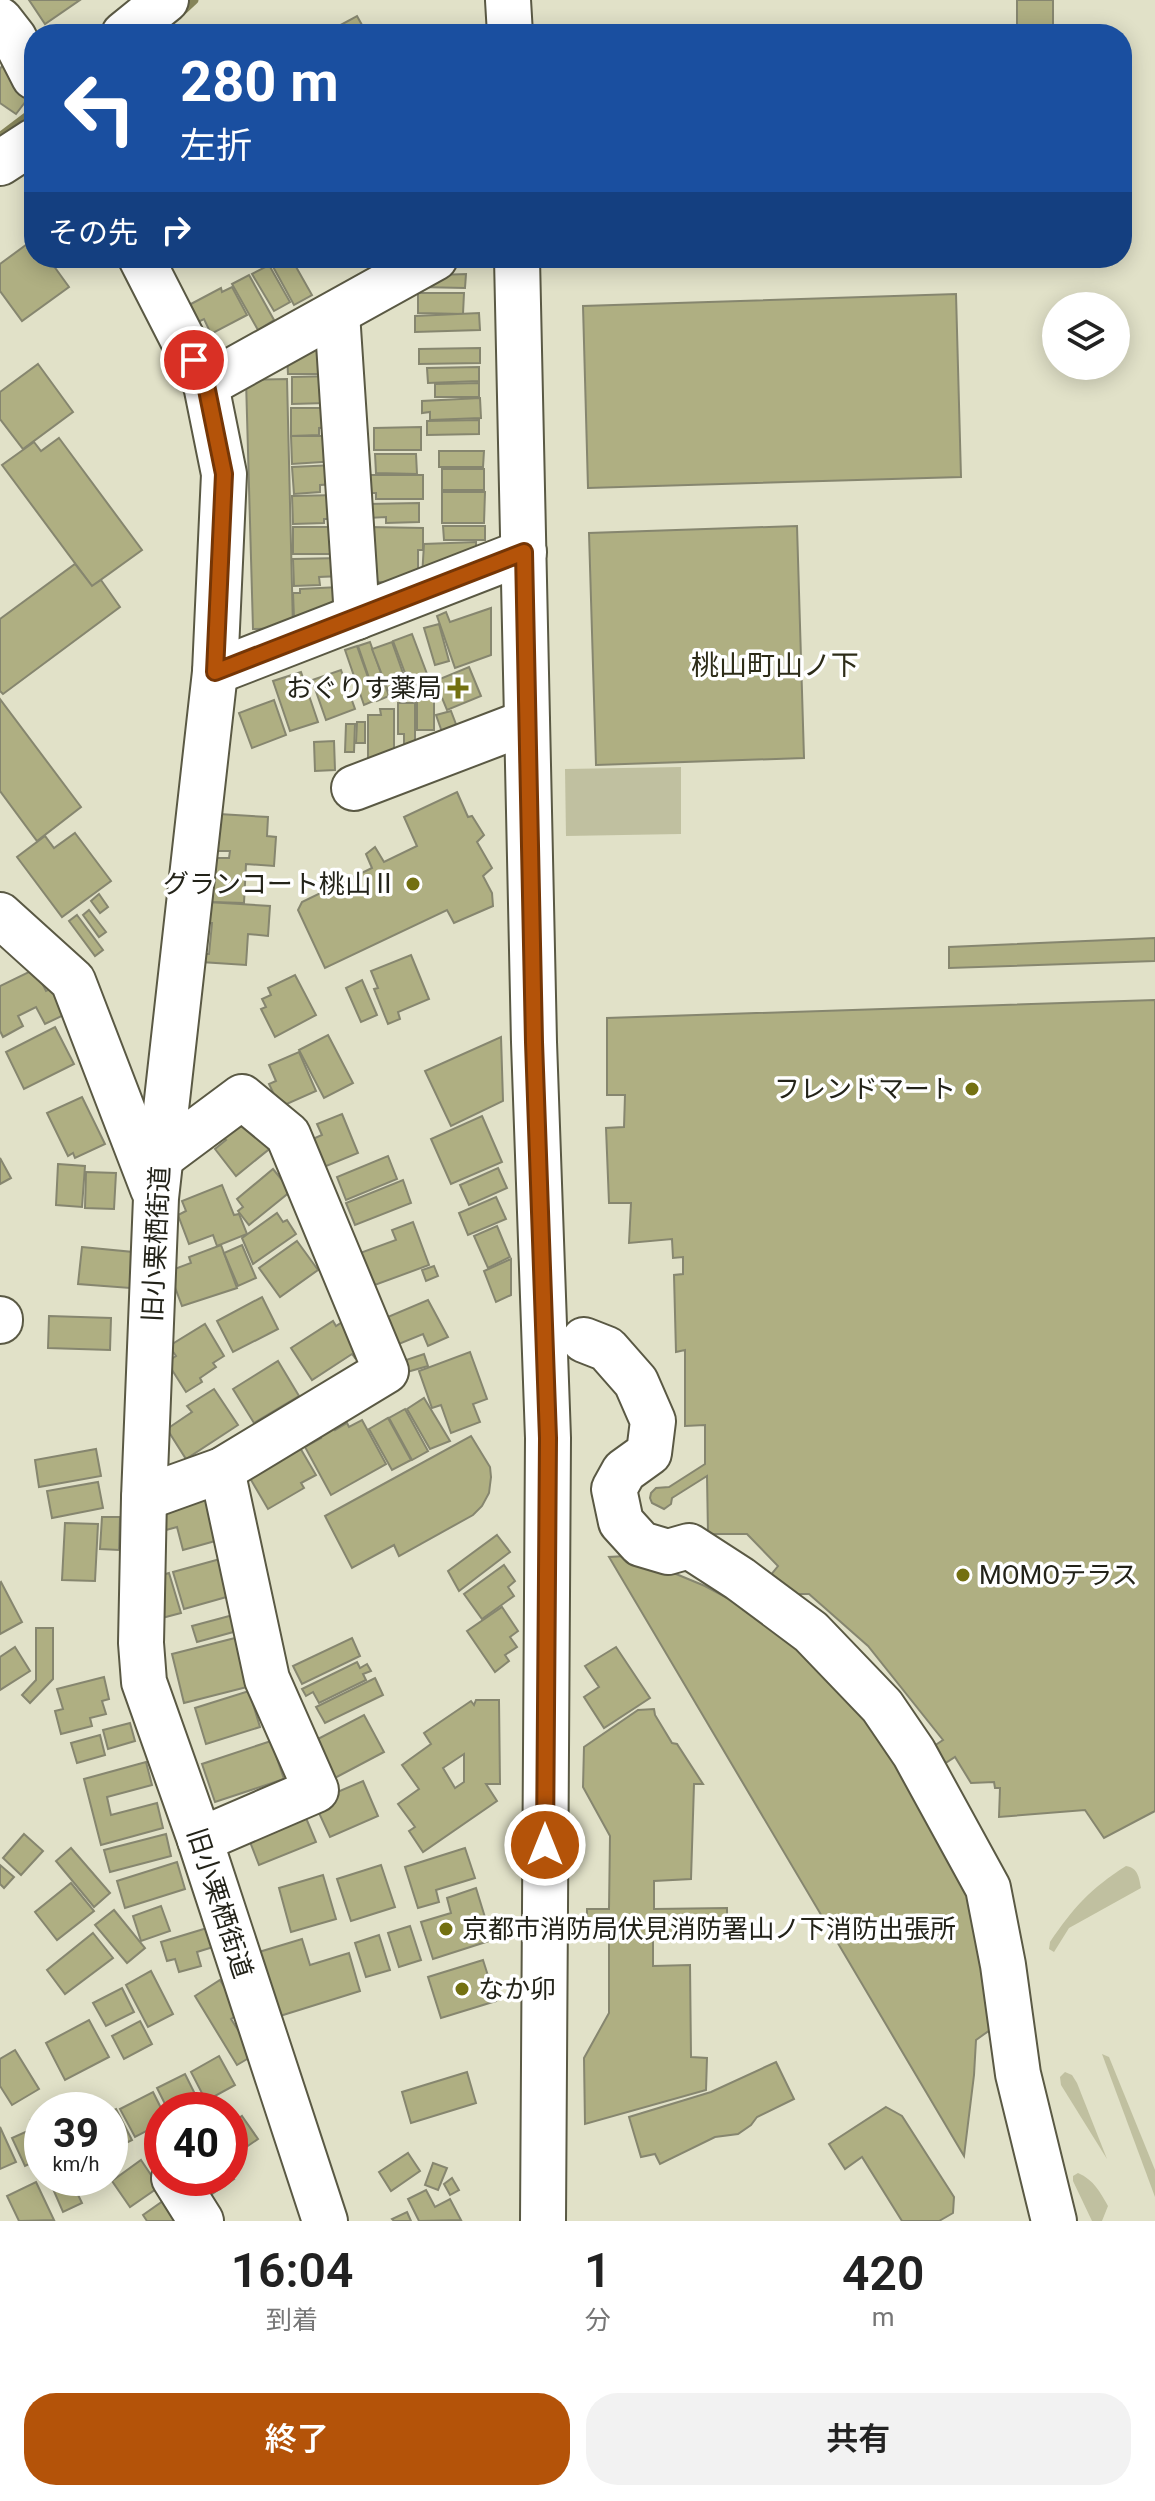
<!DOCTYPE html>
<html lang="ja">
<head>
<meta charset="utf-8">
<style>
	body { margin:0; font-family:Roboto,"Noto Sans JP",sans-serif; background:#f2f2f2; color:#222; height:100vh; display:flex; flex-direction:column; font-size:30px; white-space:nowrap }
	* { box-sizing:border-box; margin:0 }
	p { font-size:26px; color:#767676 }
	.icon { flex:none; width:44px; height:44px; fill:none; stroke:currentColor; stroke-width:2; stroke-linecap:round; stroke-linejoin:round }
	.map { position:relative; height:2221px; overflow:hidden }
	.drawer { display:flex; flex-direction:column; background:#fff; flex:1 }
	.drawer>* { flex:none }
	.banner { position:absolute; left:24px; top:24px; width:1108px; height:244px; border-radius:32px; box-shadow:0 4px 20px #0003; background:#1a4fa0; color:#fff; overflow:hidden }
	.fabs { position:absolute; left:1042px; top:292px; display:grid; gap:16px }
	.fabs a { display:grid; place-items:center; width:88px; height:88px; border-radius:50%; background:#fff; box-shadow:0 4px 20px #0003; font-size:40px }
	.speed { position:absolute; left:24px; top:2092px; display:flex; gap:16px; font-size:40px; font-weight:700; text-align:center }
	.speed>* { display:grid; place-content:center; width:104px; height:104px; border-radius:50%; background:#fff; box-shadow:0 4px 20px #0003; line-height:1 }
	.speed small { font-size:20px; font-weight:400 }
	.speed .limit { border:12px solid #d22; background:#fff; color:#111 }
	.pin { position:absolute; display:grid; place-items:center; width:68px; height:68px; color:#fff; margin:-34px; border:4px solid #fff; border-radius:50%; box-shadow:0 2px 8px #0007 }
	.me { position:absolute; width:88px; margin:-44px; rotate:0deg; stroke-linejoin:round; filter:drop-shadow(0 0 6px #0008) }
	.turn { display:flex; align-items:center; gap:28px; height:168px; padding:0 24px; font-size:36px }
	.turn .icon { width:104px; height:104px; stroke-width:2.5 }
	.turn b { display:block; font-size:56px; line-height:68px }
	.then { display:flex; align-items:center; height:76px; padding:0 24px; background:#0003; gap:16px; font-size:30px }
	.eta { display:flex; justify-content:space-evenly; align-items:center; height:136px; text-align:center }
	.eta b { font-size:48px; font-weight:600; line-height:56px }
	.button { display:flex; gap:16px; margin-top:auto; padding:16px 24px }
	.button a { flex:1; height:92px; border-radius:32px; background:#b45309; color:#fff; font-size:32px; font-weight:600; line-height:92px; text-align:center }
	.button a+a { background:#f2f2f2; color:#222 }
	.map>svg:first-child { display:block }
	.green { fill:#c0c0a0 }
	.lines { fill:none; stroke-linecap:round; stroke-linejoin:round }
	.stream { stroke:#858459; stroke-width:9 }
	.building { fill:#afaf82; stroke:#86866f; stroke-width:2; fill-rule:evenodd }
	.minor-casing { stroke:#5a5944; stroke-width:48 }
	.minor { stroke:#fff; stroke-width:44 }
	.route-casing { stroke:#753606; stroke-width:20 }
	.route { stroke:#b45309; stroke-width:14 }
	.poi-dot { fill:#737011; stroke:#fff; stroke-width:3 }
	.labels { text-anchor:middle; stroke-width:7; stroke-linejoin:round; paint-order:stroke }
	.poi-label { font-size:26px; fill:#232319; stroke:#fff; text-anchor:end }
	.street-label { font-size:26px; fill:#232319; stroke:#fff }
	.neighbourhood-label { font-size:28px; fill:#2d2c18; stroke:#fff }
</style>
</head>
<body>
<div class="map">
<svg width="1155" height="2221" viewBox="0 0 1155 2221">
	<rect width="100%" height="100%" fill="#e1e1c8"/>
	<g class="green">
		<polygon points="681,767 681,834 566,836 565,769"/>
		<path d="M1126,1866c12,2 13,11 15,22l-72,40 -15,24 -5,-3 1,-7c23,-34 41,-54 76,-76z"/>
		<polygon points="1102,2054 1109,2057 1155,2170 1155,2197"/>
		<polygon points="1065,2072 1072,2075 1077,2083 1107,2159 1061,2085 1060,2077"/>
		<path d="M1078,2173c16,7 22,19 30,33l-6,15h-10l-19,-40v-5z"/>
	</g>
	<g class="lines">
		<g class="stream">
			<polyline points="179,14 194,0"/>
			<polyline points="0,137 34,111"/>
		</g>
	</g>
	<g class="building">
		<polygon points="29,0 80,0 45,24"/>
		<rect x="1017" y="0" width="36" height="34"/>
		<polygon points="357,16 367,34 324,34"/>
		<polygon points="4,63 32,93 16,114 0,103 0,69"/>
		<polygon points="34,239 34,258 48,258 69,287 22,321 0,291 0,264"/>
		<polygon points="279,258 291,258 312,295 294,305 271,263"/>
		<polygon points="269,265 290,302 274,311 252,274"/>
		<polygon points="466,274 465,288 421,287 438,275"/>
		<polygon points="249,275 274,320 258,330 232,284"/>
		<polygon points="232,287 247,315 211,334 204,319 198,322 189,305 221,288 222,292"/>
		<polygon points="418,293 464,293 463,314 418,313"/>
		<polygon points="956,294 961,477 588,488 583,306"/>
		<polygon points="479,313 480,330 415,332 415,316"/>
		<polygon points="332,345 332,374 288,374 287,355"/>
		<polygon points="480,348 480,363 419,364 419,349"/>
		<polygon points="38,364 73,412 23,449 0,419 0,392"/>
		<polygon points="479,367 479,381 428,383 427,368"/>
		<polygon points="334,376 326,403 292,404 292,377"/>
		<polygon points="287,379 293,628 253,629 246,380"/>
		<polygon points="479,383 479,397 435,397 435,384"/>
		<polygon points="480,398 481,418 430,420 430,412 422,413 422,401"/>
		<polygon points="291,408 335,408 335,427 319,428 319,435 291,436"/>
		<polygon points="479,420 479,434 427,435 427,421"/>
		<polygon points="421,427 421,450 374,450 374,428"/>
		<polygon points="291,436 337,436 337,461 292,464"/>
		<polygon points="59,438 142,550 92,586 2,465 34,442 41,451"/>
		<polygon points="439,451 484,451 483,467 439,467"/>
		<polygon points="375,454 416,454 417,474 376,473"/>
		<polygon points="335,465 336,484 320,485 320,492 294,494 292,467"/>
		<rect x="442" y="469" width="42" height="21"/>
		<polygon points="368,475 423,475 423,499 376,499 376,493 368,493"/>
		<polygon points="442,492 485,492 484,523 442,523"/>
		<polygon points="338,495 338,519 324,519 324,523 293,524 292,496"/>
		<polygon points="419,503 419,522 386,523 386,517 368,518 367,504"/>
		<polygon points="443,526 485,526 485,540 444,540"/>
		<polygon points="797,526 804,758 596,765 589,533"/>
		<rect x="293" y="527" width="39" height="27"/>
		<polygon points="369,527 423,528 423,550 418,550 418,582 369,582"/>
		<polygon points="476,542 476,559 422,577 424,544"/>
		<polygon points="341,558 341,576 319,577 320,585 294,586 293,559"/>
		<polygon points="75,564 92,586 101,580 120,607 3,694 0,691 0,619"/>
		<polygon points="339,587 339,602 333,602 333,610 294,618 293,593 300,593 300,589"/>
		<polygon points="491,608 491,655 455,668 437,616 446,612 450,622"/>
		<polygon points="439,624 449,661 435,665 424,628"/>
		<polygon points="412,634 430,682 411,689 393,641"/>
		<polygon points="370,642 389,696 377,701 358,646"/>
		<polygon points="392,642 409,690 391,698 372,649"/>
		<polygon points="357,646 376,700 364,705 345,650"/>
		<polygon points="469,667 481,696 447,710 435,681"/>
		<polygon points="341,670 355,709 326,720 312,680"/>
		<polygon points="301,672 318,722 290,731 273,681"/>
		<rect x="417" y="692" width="17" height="38"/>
		<polygon points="0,699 81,807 37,841 0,791"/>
		<polygon points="274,700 286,735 252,748 239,713"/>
		<polygon points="398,703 415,703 415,745 404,745 404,734 398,734"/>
		<polygon points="380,709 394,709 394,757 368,763 368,715 381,715"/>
		<polygon points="451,711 457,727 442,732 436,715"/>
		<polygon points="357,722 365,722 365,743 356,743"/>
		<polygon points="346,724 355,724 354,752 345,752"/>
		<polygon points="334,741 335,770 315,771 314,742"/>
		<polygon points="457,792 468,817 472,816 484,835 477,842 492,868 483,876 492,893 493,906 454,923 447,910 325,968 298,910 302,902 372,868 366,854 375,847 384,862 417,846 404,817"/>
		<polygon points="219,814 268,817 267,836 276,837 274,866 246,864 244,903 212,902 215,858 229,858 230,851 217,851"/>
		<polygon points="75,833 111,881 62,917 17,857 45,836 54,848"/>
		<polygon points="99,894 108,907 100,913 91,901"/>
		<polygon points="207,902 270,906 268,936 248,934 246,965 201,962 201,954 209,954 212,923 205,923"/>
		<polygon points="89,910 106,932 99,937 83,915"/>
		<polygon points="77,915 103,950 95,956 69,921"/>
		<polygon points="1155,938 1155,961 949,968 949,947"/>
		<polygon points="411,955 429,999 398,1012 400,1019 388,1024 374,989 378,988 371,971"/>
		<polygon points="35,969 46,991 58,985 70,1012 45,1024 36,1007 18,1016 23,1026 3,1037 0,1031 0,986"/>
		<polygon points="295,975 316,1015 275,1037 261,1009 266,1007 262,999 271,995 268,988"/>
		<polygon points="362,980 377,1015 361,1022 346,988"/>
		<path d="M1155,1000v811l-51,27 -19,-28 -86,7 1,-29h-5l-1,-6 -23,1 -16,-26 -37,24 56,126 16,123 -14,10 -2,35 -10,81 -355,-599 17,-1 38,13 41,17 50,27 11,-32 12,-15 -31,-32h-39l-1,-58 -35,22 -1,6 -7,5 -12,-6 -2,-5 1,-5 5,-5 13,-1 36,-23v-39l-20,1v-76l-9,2 -2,-77 9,-1v-17l-10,1 -1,-19 -43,4 2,-40h-22l-3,-75 18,-1 1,-32h-18v-77zM800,1594h9l59,52 75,94 -35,23 -113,-123 -22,-15z"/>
		<polygon points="55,1027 74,1064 24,1089 6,1052"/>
		<polygon points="328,1035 353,1083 324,1098 299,1050"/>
		<polygon points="501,1037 503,1101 451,1126 425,1071"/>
		<polygon points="299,1052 316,1091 280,1107 269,1084 276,1081 269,1065"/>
		<polygon points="82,1097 105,1144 75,1158 73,1153 68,1156 47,1113"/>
		<polygon points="342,1114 358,1153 319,1169 308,1141 322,1135 317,1124"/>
		<polygon points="248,1116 273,1146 236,1176 215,1149 226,1140 222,1136"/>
		<polygon points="482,1116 502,1162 451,1184 431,1139"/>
		<polygon points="388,1156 397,1179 346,1200 337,1177"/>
		<polygon points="0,1158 11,1178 0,1184"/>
		<polygon points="58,1164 85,1166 82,1207 56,1205"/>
		<polygon points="498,1168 507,1188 469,1205 460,1185"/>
		<polygon points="273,1169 291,1191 249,1225 238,1211 243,1207 237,1199"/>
		<polygon points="86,1172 116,1173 114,1209 85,1208"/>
		<polygon points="403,1180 411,1203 355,1225 346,1203"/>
		<polygon points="222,1185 234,1215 239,1214 247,1234 217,1246 213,1235 189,1244 178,1215 186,1211 182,1201"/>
		<polygon points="496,1197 506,1219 468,1235 459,1213"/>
		<polygon points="277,1213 283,1222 287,1220 296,1234 253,1264 242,1238"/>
		<polygon points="413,1222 429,1265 372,1286 360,1253 396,1240 392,1230"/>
		<polygon points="497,1226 510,1257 488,1268 474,1236"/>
		<polygon points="297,1241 318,1270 280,1297 259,1268"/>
		<polygon points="221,1245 237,1288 182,1306 169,1271 191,1263 189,1257"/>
		<polygon points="242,1245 256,1278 238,1286 224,1253"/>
		<polygon points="82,1247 133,1252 130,1288 78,1284"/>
		<polygon points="511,1259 511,1295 496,1302 484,1271"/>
		<polygon points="434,1266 438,1276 426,1281 422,1270"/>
		<polygon points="262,1297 278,1329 233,1352 217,1321"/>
		<polygon points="428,1300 448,1337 428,1346 423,1334 394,1346 383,1319"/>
		<polygon points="49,1316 111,1318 110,1350 48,1348"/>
		<polygon points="350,1317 370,1348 355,1358 352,1354 312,1380 291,1348 333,1321 336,1326"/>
		<polygon points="205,1324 224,1356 213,1363 216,1367 200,1378 202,1382 186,1392 167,1362 176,1356 169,1346"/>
		<polygon points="470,1352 487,1399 473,1404 480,1422 451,1433 441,1405 432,1408 419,1371"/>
		<polygon points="424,1354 428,1366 407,1372 403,1361"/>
		<polygon points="278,1361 299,1396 254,1423 233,1389"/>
		<polygon points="214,1389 238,1425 186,1459 167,1429 192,1412 187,1406"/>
		<polygon points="424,1398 450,1441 430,1449 407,1409"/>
		<polygon points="405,1409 428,1451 412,1460 389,1418"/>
		<polygon points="388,1418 411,1460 392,1470 369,1429"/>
		<polygon points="362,1420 386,1464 331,1495 305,1447 321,1438 319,1433 333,1426 335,1430 347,1423 349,1427"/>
		<polygon points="471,1436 490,1467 491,1477 489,1493 482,1506 473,1515 399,1556 394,1545 352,1568 325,1516"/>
		<polygon points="299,1446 316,1475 301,1483 304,1488 268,1509 247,1473"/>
		<polygon points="96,1449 101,1476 39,1487 35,1460"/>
		<polygon points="98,1482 103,1508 52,1518 47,1491"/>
		<polygon points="212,1489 226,1538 183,1550 177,1527 166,1530 158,1504"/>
		<polygon points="102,1517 120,1517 119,1550 100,1549"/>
		<polygon points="65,1523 98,1524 95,1581 62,1580"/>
		<polygon points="497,1535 510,1552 459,1591 448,1571"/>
		<polygon points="220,1559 230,1596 184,1609 173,1572"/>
		<polygon points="504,1565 515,1581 508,1587 514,1596 482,1619 464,1594"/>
		<polygon points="169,1573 181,1613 162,1618 151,1578"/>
		<polygon points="1,1582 22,1622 0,1634 0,1583"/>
		<polygon points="502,1607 518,1631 510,1637 517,1647 505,1655 509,1661 495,1672 467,1631"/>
		<polygon points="233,1615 237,1631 197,1642 192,1626"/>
		<polygon points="36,1628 53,1628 53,1679 30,1703 22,1695 36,1680"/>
		<polygon points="235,1638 247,1687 184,1703 172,1654"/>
		<polygon points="352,1638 360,1656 302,1684 293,1666"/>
		<polygon points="15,1647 30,1671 0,1690 0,1657"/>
		<polygon points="616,1647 650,1698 604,1728 584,1697 599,1687 585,1666"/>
		<polygon points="357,1662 360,1668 367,1664 371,1671 363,1674 366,1680 319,1703 313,1692 306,1696 302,1689"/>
		<polygon points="104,1677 109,1699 102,1701 106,1714 90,1718 92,1726 61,1734 55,1711 63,1709 57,1689"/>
		<polygon points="375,1678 383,1695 325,1723 316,1707"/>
		<polygon points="249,1691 260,1727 206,1744 195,1708"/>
		<path d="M476,1700h23l1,84h-14l11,17 -74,51 -14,-21 6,-4 -17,-23 21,-15 -17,-24 29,-21 -7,-11 47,-32 3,4zM464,1754v28l-9,6 -12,-20z"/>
		<polygon points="654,1709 655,1715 672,1743 677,1744 703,1784 694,1784 691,1879 654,1881 654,1909 727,1908 727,1936 653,1937 653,1966 690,1965 691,2057 707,2058 706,2090 585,2124 584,2058 609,2013 609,1932 587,1933 587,1909 609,1909 610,1836 583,1787 584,1747 638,1710"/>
		<polygon points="364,1715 384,1752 333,1779 314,1741"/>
		<polygon points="130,1723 135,1741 108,1749 103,1730"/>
		<polygon points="100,1735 105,1755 77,1763 71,1743"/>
		<polygon points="271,1741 284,1779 215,1802 202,1764"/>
		<polygon points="146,1762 152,1785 107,1797 111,1815 157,1803 163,1828 101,1845 84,1779"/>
		<polygon points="363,1781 378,1816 330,1837 314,1802"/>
		<polygon points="301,1806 316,1842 259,1865 245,1829"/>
		<polygon points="24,1834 43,1851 21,1875 3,1858"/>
		<polygon points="166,1834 171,1856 110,1872 104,1850"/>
		<polygon points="71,1848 110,1893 94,1907 56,1861"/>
		<polygon points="465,1848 475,1878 436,1890 439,1902 418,1908 405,1867"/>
		<polygon points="177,1862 185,1889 125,1908 117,1881"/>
		<polygon points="0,1865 14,1877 4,1888 0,1884"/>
		<polygon points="381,1865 395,1907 351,1921 337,1879"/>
		<polygon points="323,1875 336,1919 291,1932 279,1888"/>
		<polygon points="71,1883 94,1911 57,1940 35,1912"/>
		<polygon points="476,1888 492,1940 433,1959 421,1922 451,1913 447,1898"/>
		<polygon points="161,1906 170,1931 141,1941 133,1916"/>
		<polygon points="114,1910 145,1948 127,1963 95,1925"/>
		<polygon points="410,1926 421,1960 399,1967 388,1933"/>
		<polygon points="207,1928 213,1947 197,1952 201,1966 179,1972 175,1959 167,1961 161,1942"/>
		<polygon points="93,1933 113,1958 65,1994 47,1970"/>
		<polygon points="379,1935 390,1970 366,1977 355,1943"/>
		<polygon points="302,1939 310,1965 349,1953 360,1991 280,2016 259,1952"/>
		<polygon points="483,1960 496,2001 441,2018 428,1977"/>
		<polygon points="151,1971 173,2014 148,2027 126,1985"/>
		<polygon points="220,1980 240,2013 231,2019 254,2055 237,2065 195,1996"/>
		<polygon points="122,1988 134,2012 106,2026 93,2003"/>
		<polygon points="89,2020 109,2057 65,2080 46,2043"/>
		<polygon points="140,2021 152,2044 124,2059 112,2036"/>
		<polygon points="15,2050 39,2089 12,2105 0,2086 0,2059"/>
		<polygon points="219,2056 235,2085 206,2101 191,2072"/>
		<polygon points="776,2062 794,2099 757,2117 751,2125 738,2134 715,2137 660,2164 655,2154 641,2157 629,2117 711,2092"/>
		<polygon points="467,2072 476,2103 411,2123 402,2092"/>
		<polygon points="185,2074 200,2104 189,2110 168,2110 157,2088"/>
		<polygon points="153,2092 162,2110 162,2123 135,2137 120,2109"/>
		<polygon points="886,2107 902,2116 954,2197 953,2213 939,2221 902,2221 862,2157 845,2169 829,2144"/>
		<polygon points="116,2109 132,2140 110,2151 110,2112"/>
		<polygon points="42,2114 42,2140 31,2120"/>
		<polygon points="242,2116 258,2139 230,2158 230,2124"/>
		<polygon points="0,2127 16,2162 0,2169"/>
		<polygon points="32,2129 42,2149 42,2158 25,2166 12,2138"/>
		<polygon points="408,2153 420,2171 391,2191 379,2172"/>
		<polygon points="141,2160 159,2187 130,2207 112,2181"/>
		<polygon points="433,2163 447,2168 438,2190 425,2185"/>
		<polygon points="230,2174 234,2179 206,2198 193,2178 230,2178"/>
		<polygon points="59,2178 70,2178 82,2203 63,2212 50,2182"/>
		<polygon points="452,2178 459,2190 450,2195 444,2184"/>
		<polygon points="36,2182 54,2220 19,2221 7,2196"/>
		<polygon points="426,2190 435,2207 450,2199 461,2220 419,2221 408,2199"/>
		<polygon points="163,2201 177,2221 147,2221 143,2215"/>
		<polygon points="407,2212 411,2221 394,2221 392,2219"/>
	</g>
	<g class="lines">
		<g class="minor-casing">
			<g id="minor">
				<polyline points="508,0 510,34"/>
				<polyline points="0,20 14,38 34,77"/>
				<polyline points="124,34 166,0"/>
				<polyline points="0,163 34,141"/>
				<polyline points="141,258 206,385 224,474 215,672 156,1198 144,1498 141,1643 144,1682 200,1840 325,2221"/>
				<polyline points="517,258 534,1042 548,1438 543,2221"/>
				<polyline points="337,313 357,617"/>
				<polyline points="206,385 435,258"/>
				<polyline points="215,672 524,552"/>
				<polyline points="354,788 527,722"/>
				<polyline points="0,915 73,981 153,1189"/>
				<polyline points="0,1319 0,1321"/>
				<polyline points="584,1340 607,1349 636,1382 653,1421 649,1453 624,1471 614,1489 621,1522 641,1544 668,1552 689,1546 740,1579 811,1632 882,1706 914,1753 988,1888 1003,1965 1018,2074 1054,2221"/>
				<polyline points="144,1498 222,1470 386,1371 288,1135 242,1097 160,1158"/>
				<polyline points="200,1840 316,1790 267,1679 222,1470"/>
				<polyline points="174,2178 201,2221"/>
			</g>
		</g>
		<use href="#minor" class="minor"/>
	</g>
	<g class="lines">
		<g class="route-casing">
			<polyline id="route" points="194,360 206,385 224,474 215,672 524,552 534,1042 548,1438 545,1845"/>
		</g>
		<use href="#route" class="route"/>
	</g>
	<g class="poi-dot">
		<path d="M454 676h8v8h8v8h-8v8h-8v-8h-8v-8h8z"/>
		<circle cx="413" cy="884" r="8"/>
		<circle cx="972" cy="1089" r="8"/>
		<circle cx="963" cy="1575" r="8"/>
		<circle cx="446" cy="1929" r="8"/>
		<circle cx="462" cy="1989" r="8"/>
	</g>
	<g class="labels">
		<g class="poi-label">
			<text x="442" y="697">おぐりす薬局</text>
			<text x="397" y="893">グランコート桃山Ⅱ</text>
			<text x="956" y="1098">フレンドマート</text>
			<text x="979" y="1584" text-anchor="start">MOMOテラス</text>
			<text x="462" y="1938" text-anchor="start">京都市消防局伏見消防署山ノ下消防出張所</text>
			<text x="478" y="1998" text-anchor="start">なか卯</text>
		</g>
		<g class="street-label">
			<text transform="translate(156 1244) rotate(-87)" y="9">旧小栗栖街道</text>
			<text transform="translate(220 1903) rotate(72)" y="9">旧小栗栖街道</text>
		</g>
		<g class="neighbourhood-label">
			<text x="775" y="675">桃山町山ノ下</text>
		</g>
	</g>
</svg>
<div class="fabs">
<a><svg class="icon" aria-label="layers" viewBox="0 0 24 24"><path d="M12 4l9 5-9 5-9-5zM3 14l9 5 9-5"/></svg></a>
</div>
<div class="speed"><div>39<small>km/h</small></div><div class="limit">40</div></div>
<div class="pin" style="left:194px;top:360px;background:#d93025"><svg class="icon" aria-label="arrive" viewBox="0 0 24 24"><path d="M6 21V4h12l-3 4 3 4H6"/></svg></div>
<svg class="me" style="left:545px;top:1845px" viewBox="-20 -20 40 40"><circle r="17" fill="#b45309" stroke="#fff" stroke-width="3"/><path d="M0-11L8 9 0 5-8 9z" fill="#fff"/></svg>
<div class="banner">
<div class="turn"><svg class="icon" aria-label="left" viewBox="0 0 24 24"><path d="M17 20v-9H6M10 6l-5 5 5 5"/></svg><div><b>280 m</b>左折</div></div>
<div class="then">その先<svg class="icon" aria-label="right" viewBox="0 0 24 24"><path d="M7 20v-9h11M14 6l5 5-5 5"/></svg></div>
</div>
</div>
<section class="drawer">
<div class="eta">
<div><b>16:04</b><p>到着</p></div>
<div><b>1</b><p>分</p></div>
<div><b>420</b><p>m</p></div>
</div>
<div class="button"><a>終了</a><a>共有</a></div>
</section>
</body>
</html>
